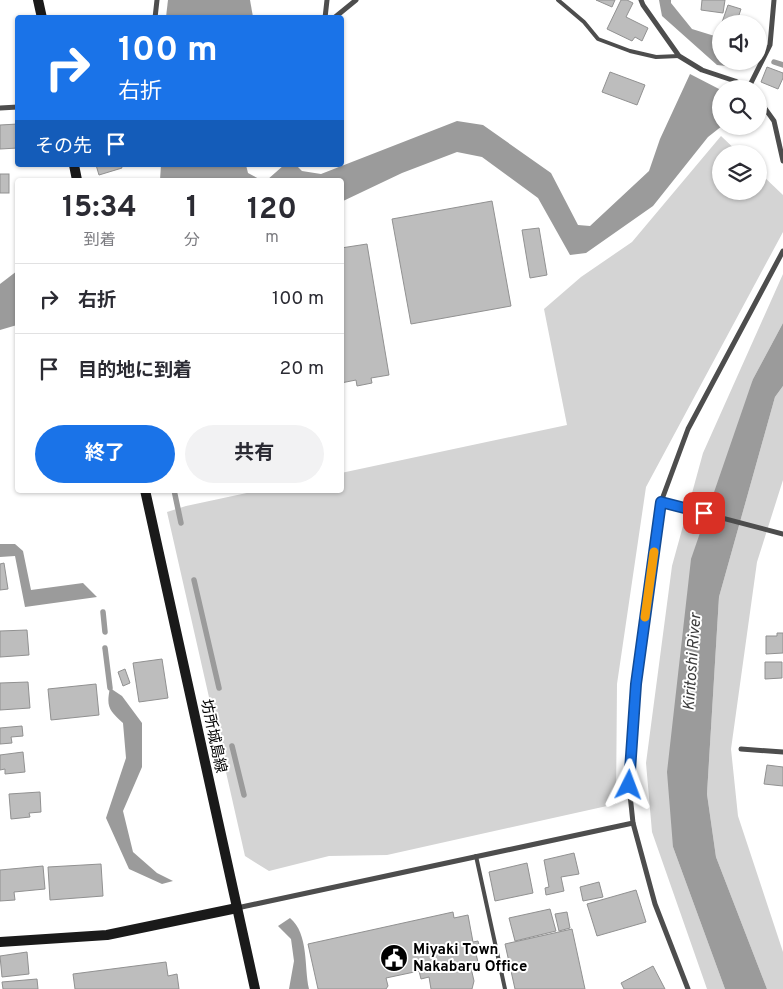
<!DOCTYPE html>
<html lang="ja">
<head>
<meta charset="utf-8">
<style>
	body { margin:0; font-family:Overpass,"Noto Sans JP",sans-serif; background:#f2f2f3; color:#2b2b33; height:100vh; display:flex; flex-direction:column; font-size:19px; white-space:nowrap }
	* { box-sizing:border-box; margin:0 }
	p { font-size:16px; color:#7c7c81 }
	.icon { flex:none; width:28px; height:28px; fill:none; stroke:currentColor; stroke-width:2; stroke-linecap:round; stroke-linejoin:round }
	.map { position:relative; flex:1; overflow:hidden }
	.drawer { position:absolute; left:15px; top:178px; width:329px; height:315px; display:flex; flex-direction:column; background:#fff; border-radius:5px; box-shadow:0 1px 4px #0004 }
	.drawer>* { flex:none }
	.guide { position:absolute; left:15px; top:15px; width:329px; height:152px; border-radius:5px; box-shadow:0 1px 4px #0004; background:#1a73e8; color:#fff; overflow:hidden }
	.fabs { position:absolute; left:712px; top:15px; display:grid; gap:10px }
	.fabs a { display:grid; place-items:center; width:55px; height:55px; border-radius:50%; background:#fff; box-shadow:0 1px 4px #0004; font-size:25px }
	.pin { position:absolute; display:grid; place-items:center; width:42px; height:42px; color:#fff; margin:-21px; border-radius:10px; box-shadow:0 2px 8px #0006 }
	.me { position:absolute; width:55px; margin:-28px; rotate:3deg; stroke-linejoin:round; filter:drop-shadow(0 0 4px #0008) }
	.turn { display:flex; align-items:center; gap:18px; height:105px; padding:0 20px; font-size:22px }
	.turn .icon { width:65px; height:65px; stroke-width:2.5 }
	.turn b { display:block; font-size:35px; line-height:42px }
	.then { display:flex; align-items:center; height:48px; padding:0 20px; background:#0003; gap:10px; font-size:19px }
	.eta { display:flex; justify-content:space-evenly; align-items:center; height:85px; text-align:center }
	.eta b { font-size:30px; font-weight:700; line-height:35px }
	.button { display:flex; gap:10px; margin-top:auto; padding:10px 20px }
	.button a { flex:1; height:58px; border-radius:30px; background:#1a73e8; color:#fff; font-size:20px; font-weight:700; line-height:58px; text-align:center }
	.button a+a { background:#f2f2f3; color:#2b2b33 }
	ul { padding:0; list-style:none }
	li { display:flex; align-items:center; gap:15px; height:70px; padding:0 20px; border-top:1px solid #e1e1e2 }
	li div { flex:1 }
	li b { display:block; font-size:19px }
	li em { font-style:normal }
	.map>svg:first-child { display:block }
	.green { fill:#d4d4d4 }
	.water { fill:#9b9b9b }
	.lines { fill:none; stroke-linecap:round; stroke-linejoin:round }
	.stream { stroke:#9b9b9b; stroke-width:5.5 }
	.building { fill:#bdbdbd; stroke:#919191 }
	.lane { stroke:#4d4d4d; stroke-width:4 }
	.street { stroke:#4d4d4d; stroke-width:5 }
	.secondary { stroke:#1a1a1a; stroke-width:10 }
	.route-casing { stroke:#114b97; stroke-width:12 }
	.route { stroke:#1a73e8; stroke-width:9 }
	.slow { stroke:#f59e0b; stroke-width:9 }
	.labels { text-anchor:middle; stroke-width:4; stroke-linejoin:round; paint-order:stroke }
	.street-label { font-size:15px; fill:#000; stroke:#fff }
	.poi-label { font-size:15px; font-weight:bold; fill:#000; stroke:#fff; text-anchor:start }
	.water-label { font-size:16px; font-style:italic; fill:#3c3c3c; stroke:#fff }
</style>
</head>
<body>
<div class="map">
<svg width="783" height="989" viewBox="0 0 783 989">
	<rect width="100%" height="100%" fill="#fff"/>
	<g class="green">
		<polygon points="721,136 740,154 721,154 721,191 759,191 759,172 783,195 783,232 646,487 617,684 616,804 387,855 329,856 269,871 245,856 167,512 186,506 261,490 341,490 341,473 567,425 544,309 581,277 632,242"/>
		<polygon points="783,274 783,323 753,379 673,847 725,989 707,989 652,832 646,763 672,566 703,453"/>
		<polygon points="783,386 783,480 757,562 731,749 738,816 783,952 783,989 767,989 716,857 707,794 719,597 775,397"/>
	</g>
	<g class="water">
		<polygon points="168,0 250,0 253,17 166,17"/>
		<polygon points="659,0 671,0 671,3 692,29 721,38 721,61 749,61 745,68 717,65 662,16"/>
		<polygon points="690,74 721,90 722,126 708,137 653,206 586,253 570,255 538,198 482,157 457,152 402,173 341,202 341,180 267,180 284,165 296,165 302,171 321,174 457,121 483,125 551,173 578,225 590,226 649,171 660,139"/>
		<polygon points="161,165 246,165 248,173 261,180 160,180"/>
		<polygon points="17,271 17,325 0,330 0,284"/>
		<polygon points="783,323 783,386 775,397 719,597 707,794 716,857 767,989 725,989 673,847 667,772 691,559 753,379"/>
		<polygon points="0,544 15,544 23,551 31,590 83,583 97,597 25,607 15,556 0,557"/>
		<path d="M110,688l12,8 20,27v44l-19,44 10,41 24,21 16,8 -11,3 -33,-15 -23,-51 20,-60 -3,-35c-14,-13 -17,-16 -13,-35z"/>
		<path d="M290,918c19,16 14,49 19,71h-20l5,-28 -3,-22 -13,-13z"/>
	</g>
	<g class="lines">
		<g class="stream">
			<polyline points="774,62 783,65"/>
			<polyline points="174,490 181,523"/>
			<polyline points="194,580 219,688"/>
			<polyline points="103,612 105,632"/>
			<polyline points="105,648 110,688"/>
			<polyline points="232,746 244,795"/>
		</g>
	</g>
	<g class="building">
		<polygon points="596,0 615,0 612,7"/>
		<polygon points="621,0 627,0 633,3 626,17 648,28 642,41 635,37 632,41 607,29"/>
		<polygon points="702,0 725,0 723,13 701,10"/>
		<polygon points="728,5 741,9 736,24 721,24 721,35 718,34"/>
		<polygon points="767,67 783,73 783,78 778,89 761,82"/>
		<polygon points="610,72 645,85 637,105 602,92"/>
		<polygon points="18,124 18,148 0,149 0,125"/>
		<polygon points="96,165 121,165 122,168 99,175"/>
		<rect x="0" y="174" width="9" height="19"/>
		<polygon points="492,201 511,306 411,324 392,219"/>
		<polygon points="539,228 547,275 530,278 522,230"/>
		<polygon points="367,244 389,375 371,378 372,383 357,386 356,380 341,383 341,248"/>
		<polygon points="4,563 8,589 0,590 0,564"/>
		<polygon points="27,630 29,655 0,657 0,631"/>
		<polygon points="777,633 783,633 783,653 766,654 766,636 777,636"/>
		<polygon points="162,659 168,698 139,702 133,663"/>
		<polygon points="765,662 782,662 782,678 765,679"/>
		<polygon points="125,669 130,683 123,686 118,672"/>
		<polygon points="28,682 30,708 0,710 0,683"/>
		<polygon points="96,684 99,715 51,720 48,689"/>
		<polygon points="22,726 23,736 11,737 12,743 0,744 0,728"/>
		<polygon points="23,752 25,772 5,774 5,769 0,770 0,755"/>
		<polygon points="767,765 783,767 783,786 764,784"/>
		<polygon points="40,792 41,812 29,813 30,817 11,819 9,794"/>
		<polygon points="574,853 579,874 561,877 564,891 546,895 545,888 549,887 544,860"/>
		<polygon points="527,863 533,893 495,901 489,872"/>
		<polygon points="101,864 103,896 50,900 48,867"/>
		<polygon points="43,866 45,889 14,892 15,900 0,901 0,870"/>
		<polygon points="599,882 603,897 583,901 580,887"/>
		<polygon points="636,890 646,922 597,936 587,904"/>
		<polygon points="550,909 556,931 515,941 509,918"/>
		<polygon points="453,912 454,918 468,915 473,942 478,941 480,949 475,950 479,966 471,968 474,981 472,989 431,989 429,977 421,979 419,971 386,978 388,986 386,989 318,989 308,944"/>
		<polygon points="567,912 570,928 559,931 555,914"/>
		<polygon points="572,929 585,989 515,989 505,944"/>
		<polygon points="27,952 29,974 2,977 0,956"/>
		<polygon points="166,962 168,976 177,974 179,989 75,989 73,974"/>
		<polygon points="653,966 665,989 624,989 621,983"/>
		<polygon points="37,979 38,989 3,989 2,982"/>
	</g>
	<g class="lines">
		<g class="lane">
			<polyline points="558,0 584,22 598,39 630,51 656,57 679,56"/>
			<polyline points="476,856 505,989"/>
		</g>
		<g class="street">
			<polyline points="641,0 643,5 679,56 702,70 735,81 750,89"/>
			<polyline points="155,18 157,0"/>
			<polyline points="325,18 327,0"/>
			<polyline points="334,18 356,0"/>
			<polyline points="749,87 770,45 774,0"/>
			<polyline points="759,100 774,121 783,161"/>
			<polyline points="0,108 18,107"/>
			<polyline points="661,502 783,534"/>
			<polyline points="741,749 783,752"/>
			<polyline points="237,908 633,823"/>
			<polyline points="688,989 655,904 633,823 629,785 636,684 661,502 688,429 783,251"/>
		</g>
		<g class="secondary">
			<polyline points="38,0 42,18"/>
			<polyline points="74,165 77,180"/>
			<polyline points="145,490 255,989"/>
			<polyline points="0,942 107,935 237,908"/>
		</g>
	</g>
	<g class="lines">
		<g class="route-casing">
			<polyline id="route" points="629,785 636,684 661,502 704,513"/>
		</g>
		<use href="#route" class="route"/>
		<polyline class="slow" points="645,617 654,552"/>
	</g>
	<defs>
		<g id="civic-disc" transform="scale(1.4375)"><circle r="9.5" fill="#000" stroke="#fff"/><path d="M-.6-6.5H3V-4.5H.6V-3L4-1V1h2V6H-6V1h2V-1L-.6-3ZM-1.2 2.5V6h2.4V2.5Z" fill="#fff"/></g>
	</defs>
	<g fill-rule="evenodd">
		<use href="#civic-disc" x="394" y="958"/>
	</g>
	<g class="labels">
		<g class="street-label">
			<text transform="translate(214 736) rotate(78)" y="5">坊所城島線</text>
		</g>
		<g class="poi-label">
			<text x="413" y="954">Miyaki Town<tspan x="413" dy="17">Nakabaru Office</tspan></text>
		</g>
		<g class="water-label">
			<text transform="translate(691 662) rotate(-86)" y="6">Kiritoshi River</text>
		</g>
	</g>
</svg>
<div class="fabs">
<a><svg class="icon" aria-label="sound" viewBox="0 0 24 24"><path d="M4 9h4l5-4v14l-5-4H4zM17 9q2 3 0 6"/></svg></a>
<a><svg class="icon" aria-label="search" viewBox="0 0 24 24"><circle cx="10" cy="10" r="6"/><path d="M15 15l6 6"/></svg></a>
<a><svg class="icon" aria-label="layers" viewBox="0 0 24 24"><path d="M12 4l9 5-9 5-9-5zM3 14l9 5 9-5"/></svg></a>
</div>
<div class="pin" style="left:704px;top:513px;background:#d93025"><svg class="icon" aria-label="arrive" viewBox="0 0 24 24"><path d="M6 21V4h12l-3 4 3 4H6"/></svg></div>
<svg class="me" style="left:629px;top:785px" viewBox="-20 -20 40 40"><path d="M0-17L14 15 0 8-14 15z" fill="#1a73e8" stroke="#fff" stroke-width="4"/></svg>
<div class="guide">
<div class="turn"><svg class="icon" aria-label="right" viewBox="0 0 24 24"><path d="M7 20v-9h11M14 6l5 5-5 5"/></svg><div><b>100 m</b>右折</div></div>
<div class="then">その先<svg class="icon" aria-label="arrive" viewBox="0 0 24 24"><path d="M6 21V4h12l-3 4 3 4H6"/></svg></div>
</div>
<section class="drawer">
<div class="eta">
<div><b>15:34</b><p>到着</p></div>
<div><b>1</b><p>分</p></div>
<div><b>120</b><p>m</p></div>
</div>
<ul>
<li><svg class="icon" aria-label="right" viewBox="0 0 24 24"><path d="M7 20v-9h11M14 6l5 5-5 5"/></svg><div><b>右折</b></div><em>100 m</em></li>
<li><svg class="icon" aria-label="arrive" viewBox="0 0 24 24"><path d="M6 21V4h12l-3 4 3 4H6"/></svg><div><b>目的地に到着</b></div><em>20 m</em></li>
</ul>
<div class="button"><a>終了</a><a>共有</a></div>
</section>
</div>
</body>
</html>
